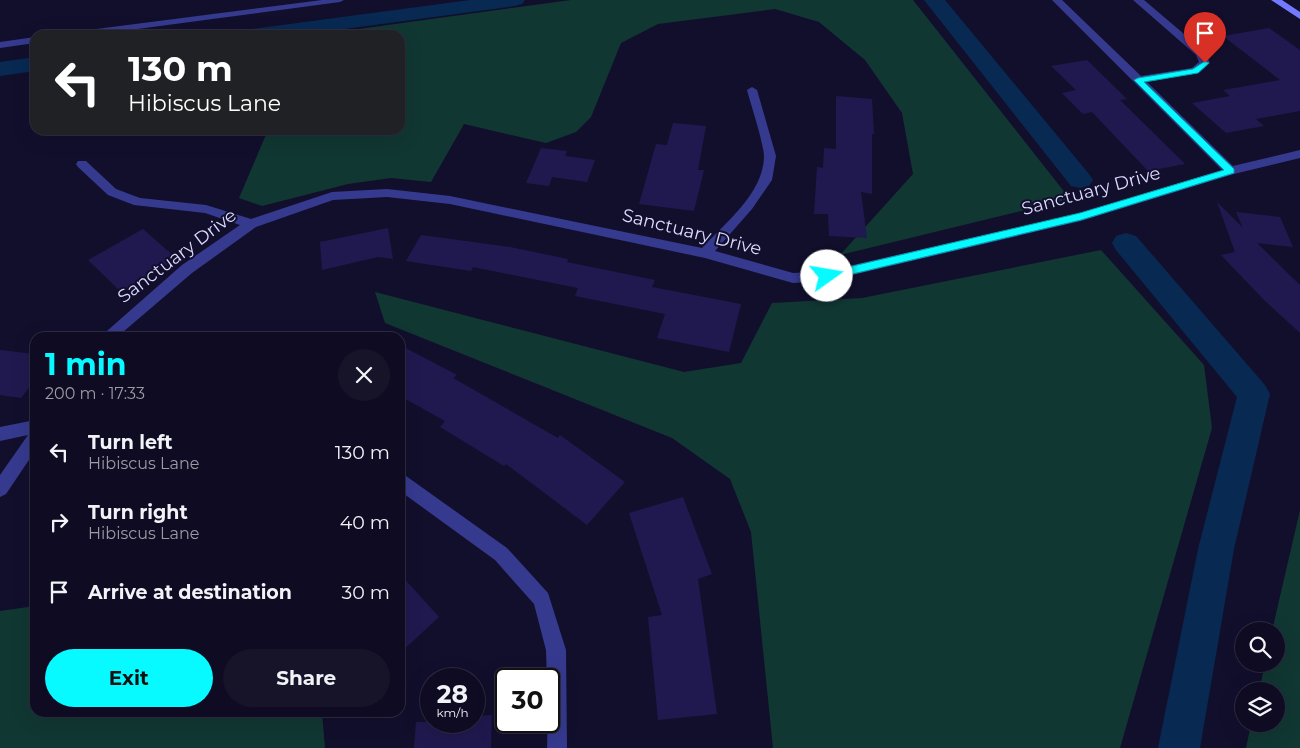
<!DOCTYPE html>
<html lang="en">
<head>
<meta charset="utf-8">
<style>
	body { margin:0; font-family:Montserrat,sans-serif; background:#17142a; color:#f1f3f6; height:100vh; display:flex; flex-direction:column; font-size:19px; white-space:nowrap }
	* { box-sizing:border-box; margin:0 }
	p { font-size:16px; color:#9b9ba5 }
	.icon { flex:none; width:28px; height:28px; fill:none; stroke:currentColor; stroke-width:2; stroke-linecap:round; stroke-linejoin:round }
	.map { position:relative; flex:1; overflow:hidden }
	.sheet { position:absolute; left:30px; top:332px; width:375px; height:385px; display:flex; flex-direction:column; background:#0e0b22; border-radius:15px; box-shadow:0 5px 20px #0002,0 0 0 1px #2e2b40 }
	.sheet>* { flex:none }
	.hud { position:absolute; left:30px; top:30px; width:375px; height:105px; border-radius:15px; box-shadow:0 5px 20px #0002,0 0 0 1px #2e2b40; background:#202124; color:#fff; overflow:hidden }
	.buttons { position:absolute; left:1235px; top:622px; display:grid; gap:10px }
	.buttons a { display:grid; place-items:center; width:50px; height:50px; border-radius:50%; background:#0e0b22; box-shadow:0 5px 20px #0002,0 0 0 1px #2e2b40; font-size:25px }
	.speed { position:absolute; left:420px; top:668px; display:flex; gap:10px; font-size:25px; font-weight:700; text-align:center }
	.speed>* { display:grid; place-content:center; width:65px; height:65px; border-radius:50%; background:#0e0b22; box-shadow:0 5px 20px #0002,0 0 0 1px #2e2b40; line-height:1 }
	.speed small { font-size:12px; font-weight:400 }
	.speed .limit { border:2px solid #111; border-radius:8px; background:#fff; color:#111 }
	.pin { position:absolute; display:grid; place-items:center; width:42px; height:42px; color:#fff; margin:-51px -21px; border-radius:50% 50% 50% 0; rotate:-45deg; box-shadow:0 0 5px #0007 }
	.pin .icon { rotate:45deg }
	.me { position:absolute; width:55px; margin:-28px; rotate:77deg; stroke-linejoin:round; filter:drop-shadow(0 0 4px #0008) }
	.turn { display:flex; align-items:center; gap:18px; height:105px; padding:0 15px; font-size:22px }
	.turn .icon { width:65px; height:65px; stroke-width:2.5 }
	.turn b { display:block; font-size:35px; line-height:42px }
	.round { display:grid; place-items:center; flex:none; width:52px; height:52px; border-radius:26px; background:#17142a }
	.overview { display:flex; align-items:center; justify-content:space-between; height:85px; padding:0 15px }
	h1 { font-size:30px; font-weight:700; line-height:38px; color:#07faff }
	.action { display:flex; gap:10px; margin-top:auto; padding:10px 15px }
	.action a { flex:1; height:58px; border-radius:30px; background:#07faff; color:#111; font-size:20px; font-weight:700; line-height:58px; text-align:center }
	.action a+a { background:#17142a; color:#f1f3f6 }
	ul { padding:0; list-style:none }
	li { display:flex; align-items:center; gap:15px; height:70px; padding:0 15px }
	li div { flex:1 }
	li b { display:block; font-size:19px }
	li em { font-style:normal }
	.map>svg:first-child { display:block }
	.green { fill:#113733 }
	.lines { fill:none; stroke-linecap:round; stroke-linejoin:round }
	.canal { fill:#082952; fill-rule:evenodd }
	.building { fill:#20194f }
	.lane { fill:#363a8f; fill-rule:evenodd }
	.street { fill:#363a8f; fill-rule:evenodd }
	.secondary { fill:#727aff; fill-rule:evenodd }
	.route { fill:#07faff; stroke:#05a2a6 }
	.labels { text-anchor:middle; stroke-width:4; stroke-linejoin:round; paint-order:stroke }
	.street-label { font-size:18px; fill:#dcdbff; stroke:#120f2d }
</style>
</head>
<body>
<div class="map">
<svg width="1300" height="748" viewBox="0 0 1300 748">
	<rect width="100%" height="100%" fill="#120f2d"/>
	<g class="green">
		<polygon points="571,0 913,0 1070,199 840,255 913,174 902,113 865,60 819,22 775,9 658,24 621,43 591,117 576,132 546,143 464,124 431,182 391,178 348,184 262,206 239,198 268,130 400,130 400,35 315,35"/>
		<polygon points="1101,250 1204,365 1212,428 1120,748 773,748 751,532 730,479 672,438 385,323 375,292 684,372 741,363 772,303 862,298"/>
		<polygon points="1300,510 1300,748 1246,748 1251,724 1276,724 1276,691 1259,691 1265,664 1276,664 1276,631 1272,631"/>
		<polygon points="35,606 35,712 322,713 325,748 0,748 0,611"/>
	</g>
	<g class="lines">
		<g class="canal">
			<polygon points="470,0 525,0 522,4 515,6 300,35 243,35 246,31 253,29"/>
			<polygon points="924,0 945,0 1089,174 1093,180 1089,186 1080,188 1071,186"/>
			<polygon points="35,57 35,71 0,76 0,62"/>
			<polygon points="1126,233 1136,236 1265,385 1270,394 1234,549 1200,748 1158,748 1198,549 1237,397 1116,250 1112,243 1116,236"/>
		</g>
	</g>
	<g class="building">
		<polygon points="1269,28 1300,50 1300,111 1256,119 1264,126 1226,133 1192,103 1230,96 1223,90 1280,80 1223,36"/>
		<polygon points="1087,60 1127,99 1120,100 1185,164 1148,171 1092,112 1083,114 1062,93 1076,90 1051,66"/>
		<polygon points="836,96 872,99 874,134 872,134 872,194 861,192 867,238 829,236 828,214 814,214 817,167 823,168 824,148 836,149"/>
		<polygon points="673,123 706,126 698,170 704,170 694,211 639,204 656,144 667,145"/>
		<polygon points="541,148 567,151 565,156 595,160 587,182 552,177 549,186 526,183"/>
		<polygon points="1217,202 1243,228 1236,212 1280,217 1293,247 1257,243 1300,285 1300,333 1264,300 1221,255 1235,252"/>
		<polygon points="388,228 393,259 378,257 322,270 320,242"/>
		<polygon points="143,229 177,259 121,292 88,260"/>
		<polygon points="421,235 510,247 568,259 567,262 655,280 652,287 741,304 729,352 657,338 665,314 575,296 578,288 473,267 471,271 406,261"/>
		<polygon points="400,345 457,375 453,378 558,438 560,435 625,482 587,525 506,464 504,466 440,427 445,421 400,396"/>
		<polygon points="0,350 35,354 35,380 21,398 0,395"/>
		<polygon points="683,497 712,574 698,579 717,714 658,720 648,617 662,615 629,513"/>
		<polygon points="400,574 439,617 400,653"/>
		<polygon points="492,715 491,748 414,748 416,722 474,721 474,716"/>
	</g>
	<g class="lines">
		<g class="lane">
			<polygon points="322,0 344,0 340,2 92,35 69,35 73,32"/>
			<polygon points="35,37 35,43 0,48 0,42"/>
		</g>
		<g class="street">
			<path d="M1052,0h10l79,76 51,-8 7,-6 -3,-7 -63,-55h11l60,51 6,12 -11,10 -52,9 86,84 67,-16v8l-66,16 -153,47 -254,60 -34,2 -88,-25 -255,-54 -63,-7 -54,3 -77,27 -64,46 -76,65h-17l83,-73 58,-40 -35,-12 -71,-8 -26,-10 -30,-28 -2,-3 2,-3h8l30,28 24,9 66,7 45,14 81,-27 55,-3 63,7 252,52c23,-25 61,-54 62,-91 0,-13 -13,-52 -17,-67l5,-3 5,3 19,66 -4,24 -20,29 -37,42 78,22 34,-2 253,-58 142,-43z"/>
			<polygon points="35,420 35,451 6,494 0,497 0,475 28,435 0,441 0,427"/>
			<polygon points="400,474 406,476 507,548 548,593 566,650 567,748 547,748 549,679 547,679 546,650 534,604 495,560 400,491"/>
		</g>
		<polygon class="secondary" points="1271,0 1282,0 1300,12 1300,19"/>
	</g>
	<polygon class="route" points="1205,61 1209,63 1198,73 1144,82 1234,169 1234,173 1081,220 827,280 824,279 822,276 827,272 1080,213 1224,170 1134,80 1138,78 1193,69"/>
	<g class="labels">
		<g class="street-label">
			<text transform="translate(1091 191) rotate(-15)" y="6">Sanctuary Drive</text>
			<text transform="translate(692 232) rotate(14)" y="6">Sanctuary Drive</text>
			<text transform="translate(177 256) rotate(-37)" y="6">Sanctuary Drive</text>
		</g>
	</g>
</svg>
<div class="buttons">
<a><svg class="icon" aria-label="search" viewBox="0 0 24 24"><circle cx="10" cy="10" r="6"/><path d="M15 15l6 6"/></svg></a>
<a><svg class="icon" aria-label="layers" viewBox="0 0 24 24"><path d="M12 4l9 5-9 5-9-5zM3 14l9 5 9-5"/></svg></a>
</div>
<div class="speed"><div>28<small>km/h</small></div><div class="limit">30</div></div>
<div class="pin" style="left:1205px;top:63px;background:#d93025"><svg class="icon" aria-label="arrive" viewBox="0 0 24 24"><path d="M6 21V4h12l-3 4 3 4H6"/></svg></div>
<svg class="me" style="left:827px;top:276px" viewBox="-20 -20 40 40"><circle r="19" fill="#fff"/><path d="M0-13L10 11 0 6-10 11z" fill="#07faff"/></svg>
<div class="hud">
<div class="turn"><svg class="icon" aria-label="left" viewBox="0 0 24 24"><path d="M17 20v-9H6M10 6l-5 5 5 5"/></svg><div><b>130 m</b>Hibiscus Lane</div></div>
</div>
<section class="sheet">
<div class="overview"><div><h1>1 min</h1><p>200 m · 17:33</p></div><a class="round"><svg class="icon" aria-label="close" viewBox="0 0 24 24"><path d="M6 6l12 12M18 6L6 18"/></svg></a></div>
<ul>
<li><svg class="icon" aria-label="left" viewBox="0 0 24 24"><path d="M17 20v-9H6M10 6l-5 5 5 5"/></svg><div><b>Turn left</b><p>Hibiscus Lane</p></div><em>130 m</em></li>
<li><svg class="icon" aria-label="right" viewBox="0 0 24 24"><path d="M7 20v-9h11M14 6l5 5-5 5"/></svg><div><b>Turn right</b><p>Hibiscus Lane</p></div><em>40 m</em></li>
<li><svg class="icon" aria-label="arrive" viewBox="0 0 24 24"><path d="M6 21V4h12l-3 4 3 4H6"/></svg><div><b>Arrive at destination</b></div><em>30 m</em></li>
</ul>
<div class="action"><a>Exit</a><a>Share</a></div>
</section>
</div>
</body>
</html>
